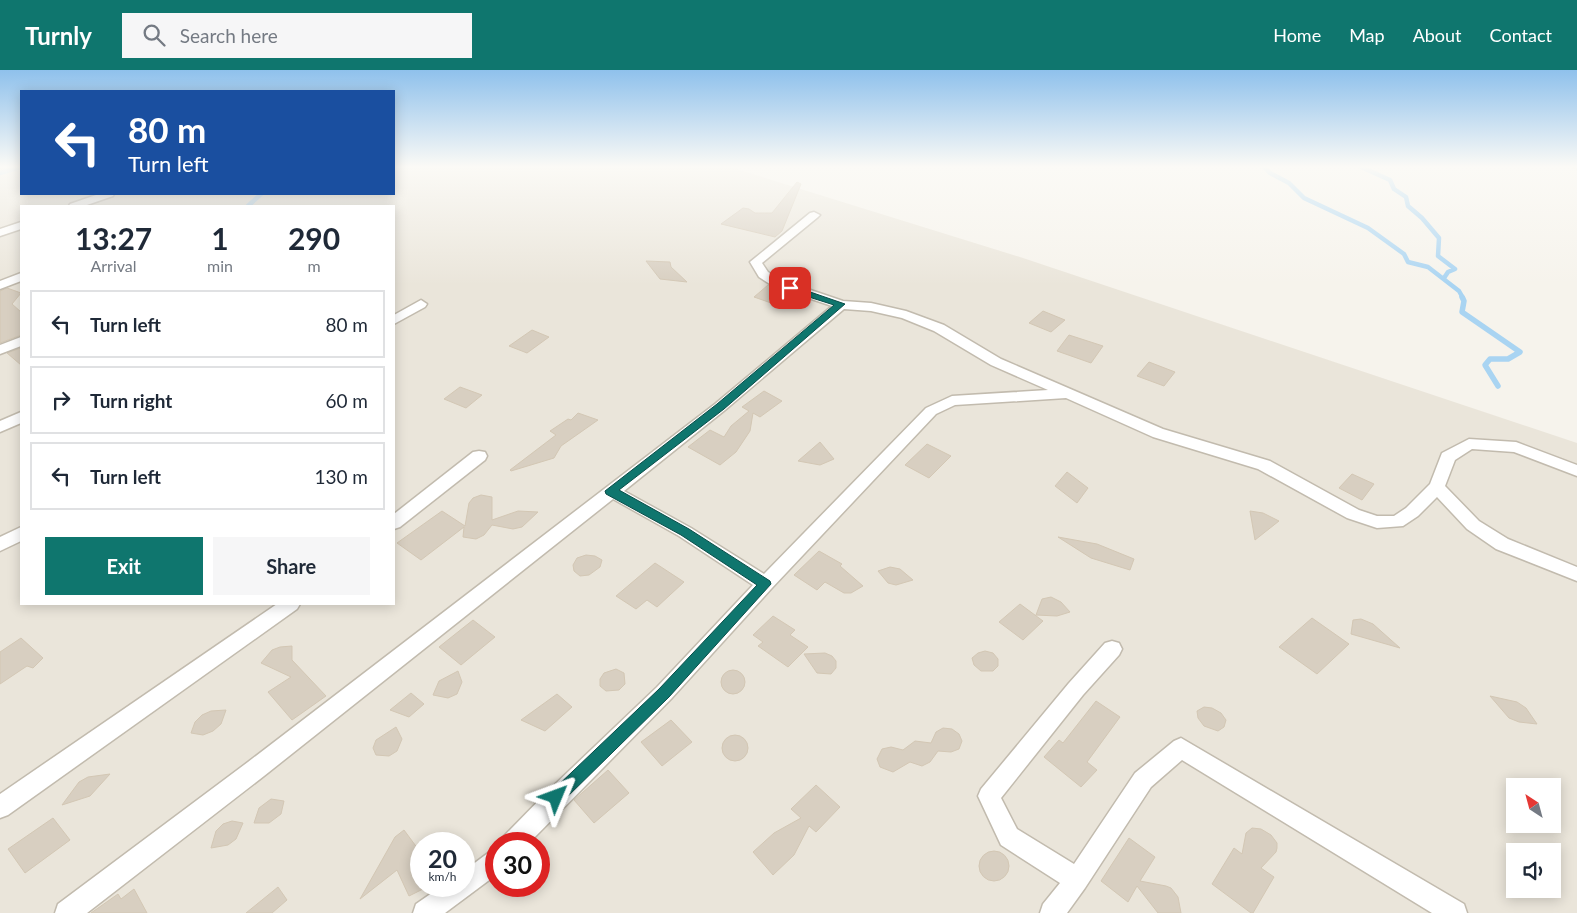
<!DOCTYPE html>
<html lang="en">
<head>
<meta charset="utf-8">
<style>
	body { margin:0; font-family:Lato,sans-serif; background:#f6f6f7; color:#1f2937; height:100vh; display:flex; flex-direction:column; font-size:19px; white-space:nowrap }
	* { box-sizing:border-box; margin:0 }
	p { font-size:16px; color:#747a83 }
	.icon { flex:none; width:28px; height:28px; fill:none; stroke:currentColor; stroke-width:2; stroke-linecap:round; stroke-linejoin:round }
	.map { position:relative; flex:1; overflow:hidden }
	.details { position:absolute; left:20px; top:135px; width:375px; height:400px; display:flex; flex-direction:column; background:#fff; border-radius:0px; box-shadow:0 2px 12px #0003 }
	.details>* { flex:none }
	.top-card { position:absolute; left:20px; top:20px; width:375px; height:105px; border-radius:0px; box-shadow:0 2px 12px #0003; background:#1a4fa0; color:#fff; overflow:hidden }
	.needle { width:32px; rotate:324deg }
	.buttons { position:absolute; left:1506px; top:708px; display:grid; gap:10px }
	.buttons a { display:grid; place-items:center; width:55px; height:55px; border-radius:0px; background:#fff; box-shadow:0 2px 12px #0003; font-size:25px }
	.speed { position:absolute; left:410px; top:762px; display:flex; gap:10px; font-size:25px; font-weight:700; text-align:center }
	.speed>* { display:grid; place-content:center; width:65px; height:65px; border-radius:50%; background:#fff; box-shadow:0 2px 12px #0003; line-height:1 }
	.speed small { font-size:12px; font-weight:400 }
	.speed .limit { border:8px solid #d22; background:#fff; color:#111 }
	.pin { position:absolute; display:grid; place-items:center; width:42px; height:42px; color:#fff; margin:-21px; border-radius:10px; box-shadow:0 2px 8px #0006 }
	.me { position:absolute; width:55px; margin:-28px; rotate:46deg; stroke-linejoin:round; filter:drop-shadow(0 0 4px #0008) }
	.turn { display:flex; align-items:center; gap:18px; height:105px; padding:0 25px; font-size:22px }
	.turn .icon { width:65px; height:65px; stroke-width:2.5 }
	.turn b { display:block; font-size:35px; line-height:42px }
	.eta { display:flex; justify-content:space-evenly; align-items:center; height:85px; text-align:center }
	.eta b { font-size:30px; font-weight:700; line-height:35px }
	.button { display:flex; gap:10px; margin-top:auto; padding:10px 25px }
	.button a { flex:1; height:58px; border-radius:0px; background:#0f766e; color:#fff; font-size:20px; font-weight:700; line-height:58px; text-align:center }
	.button a+a { background:#f6f6f7; color:#1f2937 }
	ul { padding:0; list-style:none }
	li { display:flex; align-items:center; gap:15px; height:68px; margin:0 10px 8px; padding:0 15px; border:2px solid #e0e1e3; border-radius:0px }
	li div { flex:1 }
	li b { display:block; font-size:19px }
	li em { font-style:normal }
	header { display:flex; align-items:center; gap:30px; box-sizing:border-box; height:70px; padding:0 25px; background:#0f766e; color:#fff }
	header strong { font-size:24px }
	nav { display:flex; gap:28px; margin-inline-start:auto; font-size:18px }
	.search { width:350px; height:45px; background:#f6f6f7; display:flex; align-items:center; gap:12px; box-sizing:border-box; padding:0 18px; border-radius:0px; color:#747a83; font-size:19px }
	.map>svg:first-child { display:block }
	.residential { fill:#eae5da; fill-rule:evenodd }
	.lines { fill:none; stroke-linecap:round; stroke-linejoin:round }
	.stream-far1 { stroke:#a9d4f2; stroke-width:4.5 }
	.stream { stroke:#a9d4f2; stroke-width:5.5 }
	.building { fill:#d8cfc1; stroke:#d3c7b4 }
	.street-casing { stroke:#c2bbae; stroke-width:3 }
	.path { stroke:#c4b79f; stroke-width:2; stroke-dasharray:2 2; stroke-linecap:butt }
	.street { fill:#fff; fill-rule:evenodd }
	.route { fill:#0f766e; stroke:#0a4d48 }
</style>
</head>
<body>
<header>
<strong>Turnly</strong>
<div class="search"><svg class="icon" aria-label="search" viewBox="0 0 24 24"><circle cx="10" cy="10" r="6"/><path d="M15 15l6 6"/></svg>Search here</div>
<nav><a>Home</a><a>Map</a><a>About</a><a>Contact</a></nav>
</header>
<div class="map">
<svg width="1577" height="843" viewBox="0 0 1577 843">
	<rect width="100%" height="100%" fill="#f6f3ec"/>
	<path class="residential" d="M0,97h21v27h373v-27h336l293,91 554,185v470h-1577zM21,136h373v398h-373zM1515,716h37v38h-37zM421,774h43v42h-43zM496,774h43v42h-43zM1515,781h37v38h-37z"/>
	<g class="lines">
		<g class="stream-far1">
			<polyline points="1264,97 1270,103 1289,113 1304,128 1368,158 1404,184 1408,192 1428,197 1459,221 1463,228"/>
			<polyline points="1361,97 1390,110 1394,119 1406,127 1408,136 1422,148 1439,168 1438,186 1455,199 1448,202 1444,208"/>
			<polyline points="0,103 20,97"/>
			<polyline points="248,136 261,124"/>
		</g>
		<polyline class="stream" points="1462,227 1464,231 1462,242 1520,282 1508,289 1490,289 1485,295 1498,316"/>
	</g>
	<g class="building">
		<polygon points="797,112 801,114 782,161 775,167 721,154 743,138 749,139 755,143 772,143"/>
		<polygon points="646,191 670,192 671,197 687,212 660,209"/>
		<polygon points="768,215 772,218 787,223 774,234 754,227"/>
		<polygon points="7,218 21,223 12,234 21,242 21,265 0,273 0,221"/>
		<polygon points="1043,241 1065,250 1051,262 1029,253"/>
		<polygon points="532,260 549,267 527,283 509,276"/>
		<polygon points="1069,265 1103,276 1091,293 1057,281"/>
		<polygon points="21,278 21,295 7,283"/>
		<polygon points="1149,292 1175,302 1164,316 1137,306"/>
		<polygon points="460,317 482,325 466,338 444,329"/>
		<polygon points="764,321 782,331 760,347 753,343 750,361 736,382 720,395 688,377 710,360 724,367 731,356 749,341 742,337"/>
		<polygon points="578,343 598,350 561,376 554,388 511,401 510,400 556,365 550,361 568,349 571,350"/>
		<polygon points="820,372 834,389 820,395 798,391"/>
		<polygon points="927,374 951,386 929,408 905,395"/>
		<polygon points="1067,402 1088,418 1077,433 1055,416"/>
		<polygon points="1352,404 1374,414 1362,430 1339,418"/>
		<polygon points="481,425 492,427 492,450 518,441 538,442 522,457 513,459 492,455 484,465 476,469 463,467 464,457 421,490 397,473 442,441 465,456 469,433 473,428"/>
		<polygon points="1250,441 1263,443 1279,451 1255,470"/>
		<polygon points="1058,467 1097,474 1134,489 1130,500 1091,488"/>
		<polygon points="819,481 842,494 840,496 863,516 851,523 844,523 825,512 817,520 794,505"/>
		<polygon points="586,485 595,486 602,490 600,497 589,505 580,506 574,501 573,495 577,488"/>
		<polygon points="655,493 684,512 657,537 647,530 636,539 616,526"/>
		<polygon points="890,497 900,499 913,510 896,515 888,513 878,501"/>
		<polygon points="1051,527 1061,532 1070,542 1057,546 1036,545 1042,529"/>
		<polygon points="1020,534 1043,551 1023,570 999,552"/>
		<polygon points="773,546 795,560 790,565 808,577 788,597 758,576 763,572 753,565"/>
		<polygon points="1312,548 1349,574 1317,604 1279,577"/>
		<polygon points="1361,549 1373,554 1400,578 1351,564 1353,550"/>
		<polygon points="473,550 495,567 461,595 439,577"/>
		<polygon points="21,568 43,588 33,598 27,596 0,614 0,582"/>
		<polygon points="292,576 292,590 326,626 292,650 268,622 291,607 261,593 272,580 280,577"/>
		<polygon points="985,581 993,583 998,589 998,596 993,601 981,601 974,595 972,588 978,583"/>
		<polygon points="825,583 832,586 836,591 836,598 831,604 817,603 804,584"/>
		<polygon points="616,599 624,603 625,614 619,620 606,621 600,616 600,609 604,603"/>
		<circle cx="733" cy="612" r="12"/>
		<polygon points="458,601 462,612 457,624 448,628 433,625 439,611"/>
		<polygon points="411,623 424,634 409,647 390,640"/>
		<polygon points="557,624 572,637 545,661 521,650"/>
		<polygon points="1490,626 1517,632 1526,638 1537,654 1519,652 1509,648"/>
		<polygon points="1096,631 1120,647 1087,692 1097,700 1081,717 1044,687 1059,670 1063,673"/>
		<polygon points="1204,637 1212,638 1221,643 1226,650 1224,657 1218,661 1204,656 1198,648 1197,641"/>
		<polygon points="226,640 221,654 213,661 203,665 191,663 195,652 202,645 211,641"/>
		<polygon points="671,650 692,672 662,696 641,672"/>
		<polygon points="396,657 402,669 397,681 389,686 376,685 373,678 376,670"/>
		<polygon points="943,658 952,659 959,664 962,671 959,679 951,682 938,681 930,692 922,696 910,692 893,702 880,697 877,689 882,679 891,677 903,680 915,671 931,673 936,662"/>
		<circle cx="735" cy="678" r="13"/>
		<polygon points="608,700 629,723 594,753 574,730"/>
		<polygon points="110,704 90,726 62,735 79,712 88,707"/>
		<polygon points="816,715 840,737 816,762 809,756 794,785 773,805 753,782 774,763 801,748 791,739"/>
		<polygon points="271,729 284,731 281,744 269,753 254,753 259,738"/>
		<polygon points="53,748 70,770 25,803 8,779"/>
		<polygon points="232,751 243,753 236,769 228,775 211,778 216,761 223,754"/>
		<polygon points="1252,758 1261,759 1271,765 1277,773 1277,778 1276,782 1261,798 1274,807 1253,843 1251,843 1212,814 1234,778 1242,784 1246,763"/>
		<polygon points="404,760 421,783 421,816 425,818 409,826 397,800 360,829 395,767"/>
		<polygon points="1129,768 1155,787 1140,811 1166,816 1171,818 1178,827 1181,843 1158,843 1137,816 1128,832 1101,811"/>
		<circle cx="994" cy="796" r="15"/>
		<polygon points="278,817 287,830 272,843 246,843"/>
		<polygon points="134,819 147,843 91,843 118,824 121,829"/>
	</g>
	<g class="lines">
		<g class="street-casing">
			<g id="street">
				<polygon points="99,124 114,124 113,126 84,136 69,136 70,134"/>
				<path d="M814,142l6,3 -2,2 -56,46 6,9 13,8 62,21 28,2 35,8 38,14 57,34 162,70 107,32 89,49 18,6h17l12,-8 24,-24 12,-31 27,-14 47,3 61,23v11l-63,-24 -42,-3 -17,11 -10,26 34,35 29,18 69,28v14l-81,-32 -29,-20 -30,-32 -19,19 -15,10 -26,2 -30,-10 -89,-49 -105,-32 -87,-39 -111,7 -19,9 -165,175 -100,110 -143,145h-27l3,-8 45,-46 108,-103 96,-102 -74,-49 -66,-37 -349,277 -177,137h-32l3,-9 190,-142 467,-358 117,-98 -59,-20 -14,-9 -9,-15 60,-49zM844,239l27,2 31,7 32,13 57,34 57,25 -96,6 -26,12 -162,166 -73,-46 -67,-37 101,-81z"/>
				<polygon points="21,152 21,159 0,166 0,159"/>
				<polygon points="21,203 21,211 0,219 0,211"/>
				<polygon points="421,230 427,234 425,237 394,254 394,245"/>
				<polygon points="21,267 21,276 0,284 0,275"/>
				<polygon points="21,342 21,353 0,362 0,351"/>
				<polygon points="479,381 485,382 487,386 485,390 400,457 394,459 394,444 473,382"/>
				<polygon points="21,457 21,471 0,481 0,467"/>
				<polygon points="277,534 300,534 297,539 8,745 0,748 0,724"/>
				<polygon points="1112,571 1119,573 1122,579 1119,585 1083,625 1001,728 1017,759 1074,794 1135,703 1174,671 1181,668 1464,834 1467,843 1432,843 1182,690 1151,717 1085,818 1067,843 1040,843 1043,834 1060,813 1001,775 978,726 981,719 1069,613 1105,573"/>
				<polygon points="496,780 496,805 445,843 413,843 416,834 442,816 464,816 464,801 488,783"/>
			</g>
		</g>
		<polyline class="path" points="1573,97 1577,100"/>
		<use href="#street" class="street"/>
	</g>
	<linearGradient id="sky" x2="0" y2="1"><stop stop-color="#8fc1ec"/><stop offset="0.45" stop-color="#fbfaf6"/><stop offset="1" stop-color="#fbfaf6" stop-opacity="0"/></linearGradient>
	<rect width="1577" height="215" fill="url(#sky)"/>
	<polygon class="route" points="790,215 845,234 724,339 619,420 689,459 770,511 771,514 669,627 562,732 556,734 551,732 549,727 551,722 659,619 757,515 681,465 606,424 605,421 717,334 834,235 787,220 786,218"/>
</svg>
<div class="buttons">
<a><svg class="needle" viewBox="-14 -14 28 28"><path d="M0-13l5 13h-10z" fill="#e53935"/><path d="M0 13l5-13h-10z" fill="#747a83"/></svg></a>
<a><svg class="icon" aria-label="sound" viewBox="0 0 24 24"><path d="M4 9h4l5-4v14l-5-4H4zM17 9q2 3 0 6"/></svg></a>
</div>
<div class="speed"><div>20<small>km/h</small></div><div class="limit">30</div></div>
<div class="pin" style="left:790px;top:218px;background:#d93025"><svg class="icon" aria-label="arrive" viewBox="0 0 24 24"><path d="M6 21V4h12l-3 4 3 4H6"/></svg></div>
<svg class="me" style="left:556px;top:727px" viewBox="-20 -20 40 40"><path d="M0-17L14 15 0 8-14 15z" fill="#0f766e" stroke="#fff" stroke-width="4"/></svg>
<div class="top-card">
<div class="turn"><svg class="icon" aria-label="left" viewBox="0 0 24 24"><path d="M17 20v-9H6M10 6l-5 5 5 5"/></svg><div><b>80 m</b>Turn left</div></div>
</div>
<section class="details">
<div class="eta">
<div><b>13:27</b><p>Arrival</p></div>
<div><b>1</b><p>min</p></div>
<div><b>290</b><p>m</p></div>
</div>
<ul>
<li><svg class="icon" aria-label="left" viewBox="0 0 24 24"><path d="M17 20v-9H6M10 6l-5 5 5 5"/></svg><div><b>Turn left</b></div><em>80 m</em></li>
<li><svg class="icon" aria-label="right" viewBox="0 0 24 24"><path d="M7 20v-9h11M14 6l5 5-5 5"/></svg><div><b>Turn right</b></div><em>60 m</em></li>
<li><svg class="icon" aria-label="left" viewBox="0 0 24 24"><path d="M17 20v-9H6M10 6l-5 5 5 5"/></svg><div><b>Turn left</b></div><em>130 m</em></li>
</ul>
<div class="button"><a>Exit</a><a>Share</a></div>
</section>
</div>
</body>
</html>
